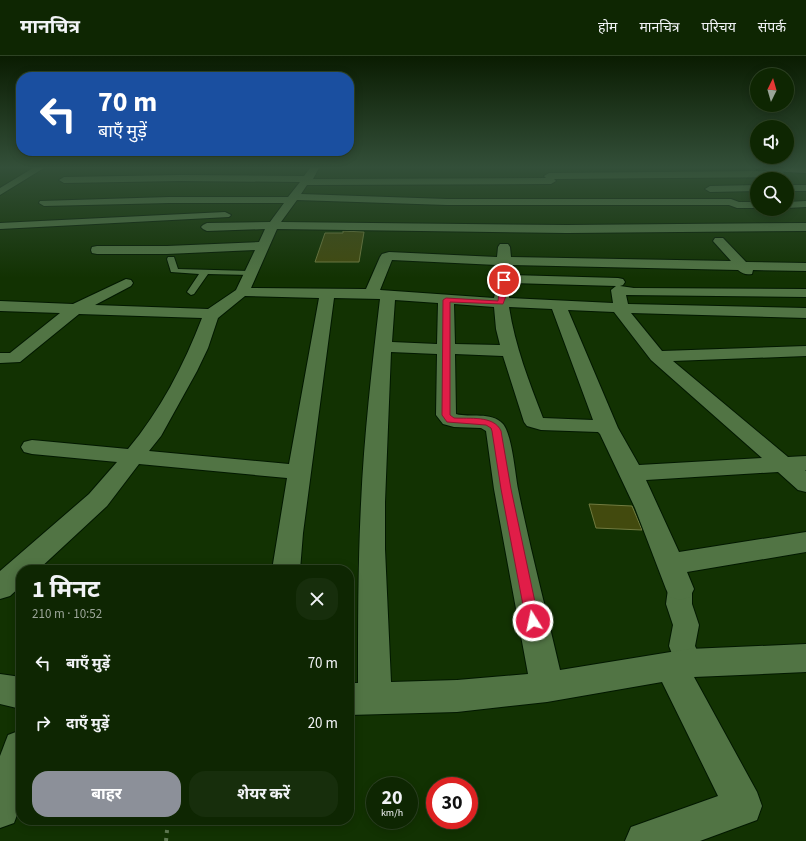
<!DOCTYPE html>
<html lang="hi">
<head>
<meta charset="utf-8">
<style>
	body { margin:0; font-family:"Source Sans 3","Noto Sans Devanagari",sans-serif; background:#172e0c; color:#f1f3f6; height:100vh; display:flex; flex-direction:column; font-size:15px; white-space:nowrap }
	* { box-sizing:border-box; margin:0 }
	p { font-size:13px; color:#9ba599 }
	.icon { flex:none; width:22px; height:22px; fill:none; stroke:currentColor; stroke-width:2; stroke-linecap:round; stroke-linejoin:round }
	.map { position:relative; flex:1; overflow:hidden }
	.side { position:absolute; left:16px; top:509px; width:338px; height:260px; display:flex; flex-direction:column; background:#0e2602; border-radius:16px; box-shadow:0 2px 10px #0003,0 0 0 1px #2e4324 }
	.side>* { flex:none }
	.banner { position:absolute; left:16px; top:16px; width:338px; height:84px; border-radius:16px; box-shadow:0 2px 10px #0003,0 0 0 1px #2e4324; background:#1a4fa0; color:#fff; overflow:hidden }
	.needle { width:26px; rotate:5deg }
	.fabs { position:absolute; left:750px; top:12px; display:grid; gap:8px }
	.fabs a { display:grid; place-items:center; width:44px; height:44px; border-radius:50%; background:#0e2602; box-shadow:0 2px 10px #0003,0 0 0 1px #2e4324; font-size:20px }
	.speed { position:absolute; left:366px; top:721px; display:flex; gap:8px; font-size:20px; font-weight:700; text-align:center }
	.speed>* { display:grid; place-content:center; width:52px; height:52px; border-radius:50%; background:#0e2602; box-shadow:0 2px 10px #0003,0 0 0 1px #2e4324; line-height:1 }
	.speed small { font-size:10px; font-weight:400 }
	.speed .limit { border:6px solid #d22; background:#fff; color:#111 }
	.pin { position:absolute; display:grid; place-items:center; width:34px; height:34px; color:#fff; margin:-17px; border:2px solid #fff; border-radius:50%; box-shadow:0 1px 4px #0007 }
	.me { position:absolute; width:44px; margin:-22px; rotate:350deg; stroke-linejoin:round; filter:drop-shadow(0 0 3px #0008) }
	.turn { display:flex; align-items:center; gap:14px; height:84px; padding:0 16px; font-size:18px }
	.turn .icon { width:52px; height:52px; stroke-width:2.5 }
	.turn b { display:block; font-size:28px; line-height:34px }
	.round { display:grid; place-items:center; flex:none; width:42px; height:42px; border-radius:16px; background:#172e0c }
	.summary { display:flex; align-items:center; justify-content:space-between; height:68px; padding:0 16px }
	h1 { font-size:24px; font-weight:700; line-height:30px }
	.primary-button { display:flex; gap:8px; margin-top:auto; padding:8px 16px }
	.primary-button a { flex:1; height:46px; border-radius:16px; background:#8c9099; color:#fff; font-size:16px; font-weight:700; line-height:46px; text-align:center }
	.primary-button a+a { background:#172e0c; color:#f1f3f6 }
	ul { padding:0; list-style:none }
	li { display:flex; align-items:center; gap:12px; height:60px; padding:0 16px }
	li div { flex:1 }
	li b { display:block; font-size:15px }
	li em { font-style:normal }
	header { display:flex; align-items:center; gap:24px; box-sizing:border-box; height:56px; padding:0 20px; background:#0e2602; border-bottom:1px solid #2e4324 }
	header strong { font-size:19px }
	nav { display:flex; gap:22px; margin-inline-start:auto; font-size:14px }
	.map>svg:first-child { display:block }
	.building { fill:#424a0e; stroke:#717b40 }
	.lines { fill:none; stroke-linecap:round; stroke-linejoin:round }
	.service-casing { stroke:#021800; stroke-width:2 }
	.pedestrian-casing { stroke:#021800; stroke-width:2 }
	.minor-casing { stroke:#021800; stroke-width:2 }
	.secondary-casing { stroke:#021800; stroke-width:2 }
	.path { stroke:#5f7a52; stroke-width:4; stroke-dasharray:3 5; stroke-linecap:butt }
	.service { fill:#517444; fill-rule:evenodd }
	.pedestrian { fill:#517444; fill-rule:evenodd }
	.minor { fill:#517444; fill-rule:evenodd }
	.secondary { fill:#71736f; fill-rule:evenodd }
	.route { fill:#e11d48; stroke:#92132f }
</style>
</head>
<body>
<header>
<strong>मानचित्र</strong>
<nav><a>होम</a><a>मानचित्र</a><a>परिचय</a><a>संपर्क</a></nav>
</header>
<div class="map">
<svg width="806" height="785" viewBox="0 0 806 785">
	<rect width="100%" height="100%" fill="#123202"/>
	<g class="building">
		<polygon points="343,175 364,176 359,206 315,206 325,177 343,177"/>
		<polygon points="589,448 632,450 642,474 596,472"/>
	</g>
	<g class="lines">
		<g class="service-casing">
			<polygon id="service" points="168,201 174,201 178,213 250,215 254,217 250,219 208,218 194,238 191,239 187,236 199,218 171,216 167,203"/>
		</g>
		<g class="pedestrian-casing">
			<polygon id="pedestrian" points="680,523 689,526 692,533 692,548 699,569 695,590 703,607 699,616 689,619 679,616 669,590 673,569 666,548 668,533 671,526"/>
		</g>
		<g class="minor-casing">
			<g id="minor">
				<polygon points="33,112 44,112 0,139 0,132"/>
				<path d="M310,112h9l-6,11 233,-1 -2,-2 5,-3 223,-2 -1,-3h8l5,5 -6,4 -224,2 2,2 -5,3 -244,1 -6,9 146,5h284l8,3h18v6h-20l-8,-3h-282l-150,-5 -16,22 286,3 239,-2v8l-239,2 -290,-4 -26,59 115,1 14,-32 2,-3 7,-2 108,5 1,-10 2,-3h8l2,3 1,10 220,4 -18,-20 2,-3h8l23,24 60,1v8l-53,-1 -1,4c-6,1 -9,0 -14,-4l-227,-5v10l107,3 5,1 2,3 -2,3 -3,1 14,2 172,1v8l-180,-2 2,9 178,4v10l-175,-5 31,38 144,-5v10l-133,5 115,96 18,-1v14h-1l1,1v21l-8,-2 -20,-18 -132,8 33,72 127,-20v20l-119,20 7,17 -4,8 -10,3 -10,-3 -4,-8 -31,-81 -35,-74 -2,-2 -57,-2 -14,-4 -3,-4 -21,-66 -48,-2 1,60c14,4 35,-3 47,10 9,11 12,49 15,65 12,60 28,120 42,181l129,-21 117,-5v28l-112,5 63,115 5,14 -5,14 -57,21h-75l6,-14 87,-31 -56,-114 -115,20 -90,10 -108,3v-32h9c0,-60 0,-119 3,-179 3,-68 11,-137 19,-205l-46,-1 -31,235 -3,37h-28l15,-92 -148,-14 -32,42 -69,64h-17v16l-11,10 -10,3v-28l89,-77 28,-32 -85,-8 -8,-2 -3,-5 3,-5 8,-2 96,9c32,-38 56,-84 74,-131l-123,-4 -59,48 -20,1v-10h10l50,-40 -60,-2v-10l73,3 53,-25 5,1 2,3 -2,3 -36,19 113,4 28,-19 19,-40 -88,4h-70l-5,-1 -1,-3 1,-3 5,-1h70l92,-4 6,-13 -58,2 -4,-2 -2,-2 2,-2 4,-2 63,-1 14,-19h-115l-125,3 -5,-3 1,-2 129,-4h119l12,-15 -120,-1 -116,2 -5,-3 5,-3 116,-2 124,1zM392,204l105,5v20l-3,13 -114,-8zM511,227l105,3 -5,4 2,13 -104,-5zM245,240l74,2 -30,166 -140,-13 12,-15 36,-65 11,-23 10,-30zM395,244l43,3 -1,41 -45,-2zM454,248l40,3 2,22 4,16 -45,-1zM509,251l43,2 41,111 -50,-2c-14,-36 -28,-72 -34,-111zM568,254l46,2 37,48 111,98 -123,7 -21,-37zM391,296l46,2 -1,61 7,9 11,3 27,1 5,3 8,58 34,185 -71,6 -66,2 -6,-133v-47z"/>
				<polygon points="757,129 757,135 710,136 705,133 710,130"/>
				<rect x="787" y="129" width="19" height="6"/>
				<polygon points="806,145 806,151 787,152 787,146"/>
				<polygon points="225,156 231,159 229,161 0,173 0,167"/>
				<polygon points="0,618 21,621 21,653 0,648"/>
				<polygon points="21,674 21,748 14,767 0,772 0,700 8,679"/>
			</g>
		</g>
		<g class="secondary-casing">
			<polygon id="secondary" points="763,112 806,112 806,117 767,115"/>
		</g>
		<polyline class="path" points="166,785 168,764"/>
		<use href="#service" class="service"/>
		<use href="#pedestrian" class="pedestrian"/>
		<use href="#minor" class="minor"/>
		<use href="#secondary" class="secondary"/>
	</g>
	<linearGradient id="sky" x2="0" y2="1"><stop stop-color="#0a1c01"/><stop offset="0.5" stop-color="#334f39"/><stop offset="1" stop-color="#334f39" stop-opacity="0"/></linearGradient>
	<rect width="806" height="222" fill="url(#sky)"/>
	<path class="route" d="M504,222l3,2v13l-4,11 -53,-2v113l4,3c15,1 40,-3 47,13l10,58 28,132 -2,3 -4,2 -5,-2 -2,-3 -25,-132 -9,-58 -1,-3 -5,-3 -39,-3 -5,-7 1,-115 3,-2 52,3 3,-21z"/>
</svg>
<div class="fabs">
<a><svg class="needle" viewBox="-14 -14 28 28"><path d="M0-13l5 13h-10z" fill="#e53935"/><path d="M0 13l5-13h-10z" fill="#9ba599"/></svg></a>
<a><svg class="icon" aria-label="sound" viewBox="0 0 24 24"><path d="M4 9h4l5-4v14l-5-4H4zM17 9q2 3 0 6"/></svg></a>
<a><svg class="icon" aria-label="search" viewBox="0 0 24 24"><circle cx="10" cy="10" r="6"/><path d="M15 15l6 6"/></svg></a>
</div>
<div class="speed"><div>20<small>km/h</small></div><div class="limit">30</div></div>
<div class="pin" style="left:504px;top:224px;background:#d93025"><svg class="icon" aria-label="arrive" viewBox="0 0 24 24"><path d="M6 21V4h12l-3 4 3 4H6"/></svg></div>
<svg class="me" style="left:533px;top:565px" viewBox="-20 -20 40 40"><circle r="17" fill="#e11d48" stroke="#fff" stroke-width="3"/><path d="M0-11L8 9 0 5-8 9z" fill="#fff"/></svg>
<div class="banner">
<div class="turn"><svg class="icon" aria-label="left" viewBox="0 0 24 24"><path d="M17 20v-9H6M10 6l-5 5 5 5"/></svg><div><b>70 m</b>बाएँ मुड़ें</div></div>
</div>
<section class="side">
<div class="summary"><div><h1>1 मिनट</h1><p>210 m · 10:52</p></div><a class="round"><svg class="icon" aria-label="close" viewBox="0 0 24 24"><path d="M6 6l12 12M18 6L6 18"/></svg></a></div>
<ul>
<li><svg class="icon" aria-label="left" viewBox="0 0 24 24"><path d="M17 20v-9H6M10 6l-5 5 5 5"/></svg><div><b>बाएँ मुड़ें</b></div><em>70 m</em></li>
<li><svg class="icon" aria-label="right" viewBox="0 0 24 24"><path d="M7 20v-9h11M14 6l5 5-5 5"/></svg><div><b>दाएँ मुड़ें</b></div><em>20 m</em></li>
</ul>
<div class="primary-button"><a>बाहर</a><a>शेयर करें</a></div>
</section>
</div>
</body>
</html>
